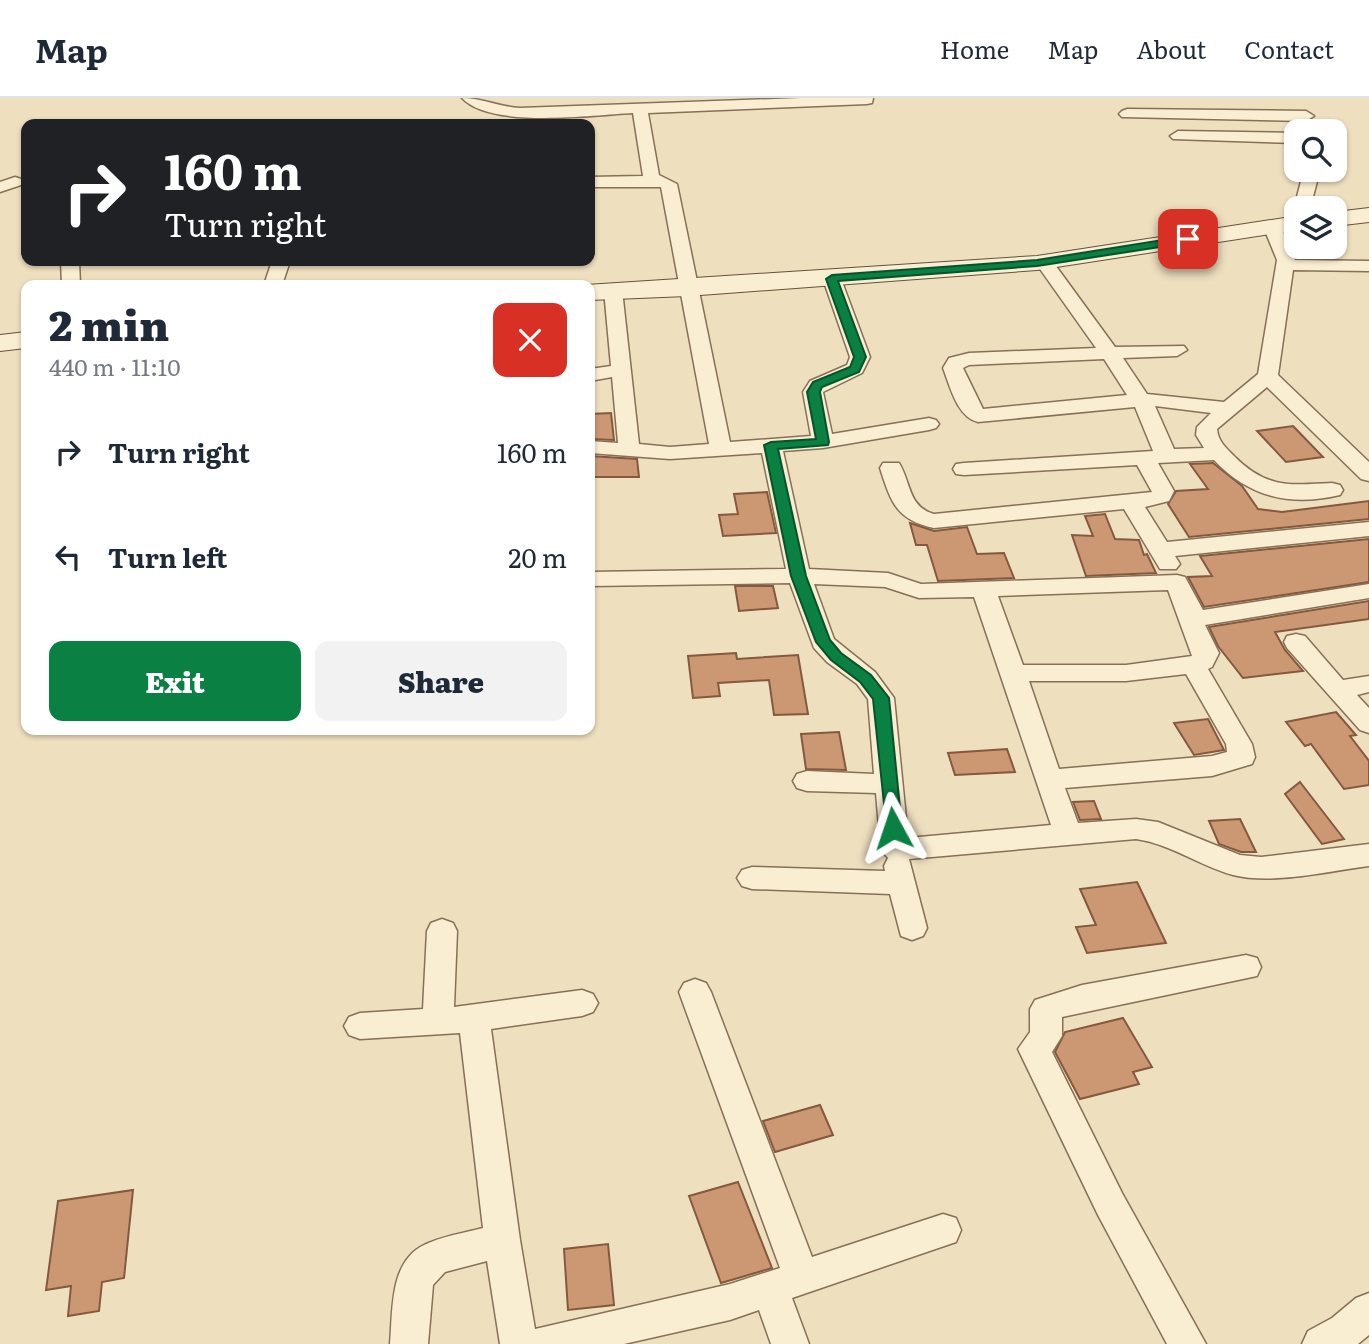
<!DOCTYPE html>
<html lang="en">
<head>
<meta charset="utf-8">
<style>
	body { margin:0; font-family:Literata,serif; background:#f2f2f3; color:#1f2937; height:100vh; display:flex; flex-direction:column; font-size:26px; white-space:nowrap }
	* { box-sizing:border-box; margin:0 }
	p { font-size:23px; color:#747a83 }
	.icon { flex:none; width:38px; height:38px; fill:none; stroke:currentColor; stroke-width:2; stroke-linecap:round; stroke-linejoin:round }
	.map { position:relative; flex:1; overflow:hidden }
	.panel { position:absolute; left:21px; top:182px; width:574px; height:455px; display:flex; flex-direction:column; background:#fff; border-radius:14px; box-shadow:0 2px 5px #0004 }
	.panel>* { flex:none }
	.banner { position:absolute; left:21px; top:21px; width:574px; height:147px; border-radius:14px; box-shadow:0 2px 5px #0004; background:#202124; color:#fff; overflow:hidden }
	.fabs { position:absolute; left:1284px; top:21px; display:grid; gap:14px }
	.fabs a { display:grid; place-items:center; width:63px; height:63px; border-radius:14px; background:#fff; box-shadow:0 2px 5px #0004; font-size:35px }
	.pin { position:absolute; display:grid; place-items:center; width:60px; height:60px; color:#fff; margin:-30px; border-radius:14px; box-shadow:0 4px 10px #0006 }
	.me { position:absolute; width:77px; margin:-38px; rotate:355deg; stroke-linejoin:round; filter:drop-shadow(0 0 5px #0008) }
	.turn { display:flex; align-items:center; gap:24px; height:147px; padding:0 28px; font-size:32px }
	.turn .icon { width:91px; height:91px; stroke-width:2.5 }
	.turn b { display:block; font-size:49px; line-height:60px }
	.round { display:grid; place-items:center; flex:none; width:74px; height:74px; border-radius:14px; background:#f2f2f3 }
	.headline { display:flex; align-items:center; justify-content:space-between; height:119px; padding:0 28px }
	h1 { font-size:42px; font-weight:800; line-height:52px }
	.primary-button { display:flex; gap:14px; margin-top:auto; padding:14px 28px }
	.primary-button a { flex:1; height:80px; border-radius:14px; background:#0b8043; color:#fff; font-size:28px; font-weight:800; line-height:80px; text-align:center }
	.primary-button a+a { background:#f2f2f3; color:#1f2937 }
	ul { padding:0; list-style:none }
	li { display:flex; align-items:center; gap:21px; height:105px; padding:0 28px }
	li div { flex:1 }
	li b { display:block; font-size:26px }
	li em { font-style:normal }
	header { display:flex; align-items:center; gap:42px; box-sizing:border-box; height:98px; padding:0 35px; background:#fff; border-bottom:2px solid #e0e1e3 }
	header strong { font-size:33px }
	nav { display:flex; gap:38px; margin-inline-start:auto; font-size:24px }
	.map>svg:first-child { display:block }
	.building { fill:#cc9874; stroke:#85593d; stroke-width:2 }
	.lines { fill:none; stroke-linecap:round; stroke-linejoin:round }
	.street-casing { stroke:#867057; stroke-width:3 }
	.secondary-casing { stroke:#68513b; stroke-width:2 }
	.street { fill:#f9edd2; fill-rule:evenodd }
	.secondary { fill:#f9edd2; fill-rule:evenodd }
	.route { fill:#0b8043; stroke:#07532c; stroke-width:2 }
</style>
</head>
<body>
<header>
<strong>Map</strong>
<nav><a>Home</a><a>Map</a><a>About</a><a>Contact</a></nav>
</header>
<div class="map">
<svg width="1369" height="1246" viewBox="0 0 1369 1246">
	<rect width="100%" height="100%" fill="#eedfbf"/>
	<g class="building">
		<polygon points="611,315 614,342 590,341 590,316"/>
		<polygon points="1293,328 1323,359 1286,364 1257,333"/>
		<polygon points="590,358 637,361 639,379 590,379"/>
		<polygon points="1213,365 1242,388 1258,411 1282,414 1369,403 1369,421 1189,439 1168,406 1176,393 1208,391 1190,366"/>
		<polygon points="767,394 776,435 723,438 719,417 738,416 734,396"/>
		<polygon points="1105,416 1115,441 1139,442 1144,457 1147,456 1156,475 1086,478 1072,437 1093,438 1085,418"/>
		<polygon points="910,425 934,433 967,429 977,456 1004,455 1014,480 938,483 927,447 916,447"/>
		<polygon points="1369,441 1369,484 1204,509 1188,479 1212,478 1200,458"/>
		<polygon points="735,488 773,488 778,510 739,513"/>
		<polygon points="1369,503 1369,521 1275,534 1285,552 1303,573 1243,580 1218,548 1209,529"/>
		<polygon points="736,555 737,561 798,557 808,616 774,617 769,582 718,585 720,598 693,600 688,558"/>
		<polygon points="1336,614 1356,637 1350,638 1369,663 1369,687 1344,691 1311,646 1305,648 1286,624"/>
		<polygon points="1208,621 1224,652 1194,657 1174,625"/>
		<polygon points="839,634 846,672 806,671 801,636"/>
		<polygon points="1007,651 1015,674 955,677 948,655"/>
		<polygon points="1300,684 1344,741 1322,746 1285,696"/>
		<polygon points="1094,703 1101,721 1080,722 1073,704"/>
		<polygon points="1240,721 1256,754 1241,754 1219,746 1209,723"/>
		<polygon points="1137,784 1166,845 1087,855 1076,829 1096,827 1080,791"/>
		<polygon points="1123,920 1152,969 1133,974 1139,986 1080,1001 1055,954 1065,934"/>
		<polygon points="820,1007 833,1037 775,1054 763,1023"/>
		<polygon points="738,1084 772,1170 721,1185 689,1098"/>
		<polygon points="133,1092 124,1180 102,1184 99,1213 68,1218 71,1188 46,1192 58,1103"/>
		<polygon points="608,1146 614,1207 568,1212 564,1151"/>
	</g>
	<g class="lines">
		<g class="street-casing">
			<g id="street">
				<path d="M462,0c21,0 37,9 58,10l281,-10h72l-1,5 -5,1 -219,9 11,62 18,9 53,258 81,-6 -8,-44 7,-11 37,-16 3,-8 -27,-78 9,-5 9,5 29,78 -8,16 -39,19 9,42 97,-16 7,2 3,4 -3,4 -7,2 -106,18 -40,3 26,118 79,4 33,11 256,-9 8,2 18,33 166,-26v14l-164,27 14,28 -7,14 -4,2 44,75 3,13 -3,7 -40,12 -147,12 13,35 58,-4 22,3 82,33 21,2 108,-13v22c-40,5 -97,19 -136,9 -33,-9 -62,-31 -97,-36l-227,20 18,69 -4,8 -11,4 -11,-4 -11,-42 -138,-5 -10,-3 -5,-8 5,-8 10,-3 133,4 -1,-5 4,-8 -7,-8 -5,-57 -69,-2 -10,-3 -4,-7 4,-7 10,-3 67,3 -6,-75 -11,-15 -30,-22 -13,-14 -24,-65 -200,3v-14l196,-3 -24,-116 -92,6 -80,-6v-12l28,2 -6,-66 -22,4v-12l21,-3 -7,-76 9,-6 9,6 17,154 31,3 39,-3 -48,-257h-71v-10l53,-1 -10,-63c-42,2 -142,16 -171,-15zM814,486l71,3 34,11 55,-1 77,228 -143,13 -14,-140 -19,-26 -41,-33zM1168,492l24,66 -66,9h-103l-25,-69zM1186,576l40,70 1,8 -15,4 -153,13 -30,-88h97z"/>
				<polygon points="1127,11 1306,13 1314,18 1306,23 1122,19 1119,16 1122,13"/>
				<polygon points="1178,33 1297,35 1297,45 1173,41 1170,38"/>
				<polygon points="1304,72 1320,72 1310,110 1297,110 1297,114 1294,110"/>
				<polygon points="15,79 21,81 23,84 21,87 0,94 0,84"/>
				<path d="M1272,123l9,5 14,34 74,1v10l-76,-1 -15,105 91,87v19l-8,-2 -94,-92 -50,42c1,12 9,19 17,27 33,33 55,29 98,27l8,2 3,5 -3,5c-50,12 -91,2 -126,-35l-56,3 16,28 -5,10 -24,6 22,35 202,-20v14l-194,20 5,8 -4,5h-16l-36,-60 -190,19c-38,-8 -43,-26 -54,-60l3,-5h16c12,19 9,44 35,51l218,-22 -15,-27 -173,10 -8,-1 -3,-5 3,-5 8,-1 189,-12 -18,-44 -157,15c-21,-5 -28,-36 -35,-54l6,-10 20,-5 127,-5 -61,-86 9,-5 6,1 65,89 69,-1 3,4 -10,6 -54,2 24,36 77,8 34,-28 19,-114 -14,-34zM1104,261l23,36 -144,14 -20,-41 6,-3zM1155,308l56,7 -14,14 -1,8 8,13 -30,1z"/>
				<polygon points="61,163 79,163 80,187 62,187"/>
				<polygon points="272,163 290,163 282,187 264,187"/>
				<polygon points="1296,536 1305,538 1343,582 1369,578 1369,594 1357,597 1369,610 1369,635 1360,632 1287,550 1284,544 1287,538"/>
				<path d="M442,821l11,4 4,8 -3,76 128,-17 11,4 5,9 -5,9 -11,4 -91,13 29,211 15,89 195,-45 50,-16 -101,-276 5,-9 11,-4 11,4 5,9 101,265 131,-43 13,4 5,12 -5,12 -164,56 17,46h-38l-12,-34 -29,10 -106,24h-124l-13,-83 -42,11 -12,13 -5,59h-38c3,-33 -1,-82 34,-99 18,-9 40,-12 59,-17l-23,-195 -100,6 -11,-4 -5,-9 5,-9 11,-4 63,-4 4,-78 4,-8z"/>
				<polygon points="1246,857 1257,860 1261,869 1257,878 1062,919 1062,938 1052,954 1122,1095 1206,1246 1167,1246 1098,1117 1018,951 1030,934 1030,911 1035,902 1082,887"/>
				<polygon points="1369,1195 1369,1237 1358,1246 1302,1246 1308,1233 1332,1220 1356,1200"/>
			</g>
		</g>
		<g class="secondary-casing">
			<g id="secondary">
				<polygon points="1369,110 1369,124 1335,128 1335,114"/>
				<polygon points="1297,118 1297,132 1037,172 687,198 590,202 590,187 586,187 1037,158"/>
				<polygon points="26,234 26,250 0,253 0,237"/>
			</g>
		</g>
		<use href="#street" class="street"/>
		<use href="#secondary" class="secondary"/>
	</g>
	<polygon class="route" points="1188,138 1194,141 1192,144 1037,168 838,183 866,259 859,274 822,289 820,294 829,344 828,347 778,351 806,478 830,542 841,555 871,577 889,600 902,730 899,734 887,734 873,601 860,584 831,562 816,544 791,478 764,347 771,344 816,341 807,294 813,284 850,269 854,259 826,181 832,177 1037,162"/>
</svg>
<div class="fabs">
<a><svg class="icon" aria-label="search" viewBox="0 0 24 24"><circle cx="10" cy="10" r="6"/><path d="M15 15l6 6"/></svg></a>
<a><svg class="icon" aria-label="layers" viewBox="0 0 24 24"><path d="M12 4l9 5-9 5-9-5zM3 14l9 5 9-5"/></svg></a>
</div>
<div class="pin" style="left:1188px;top:141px;background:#d93025"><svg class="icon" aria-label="arrive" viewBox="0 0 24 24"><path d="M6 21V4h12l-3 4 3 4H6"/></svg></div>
<svg class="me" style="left:893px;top:730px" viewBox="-20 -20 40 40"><path d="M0-17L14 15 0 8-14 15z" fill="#0b8043" stroke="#fff" stroke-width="4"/></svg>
<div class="banner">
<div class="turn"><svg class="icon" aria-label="right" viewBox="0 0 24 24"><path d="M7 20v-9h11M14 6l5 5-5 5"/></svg><div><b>160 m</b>Turn right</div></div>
</div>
<section class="panel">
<div class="headline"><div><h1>2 min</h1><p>440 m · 11:10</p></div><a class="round" style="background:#d93025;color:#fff"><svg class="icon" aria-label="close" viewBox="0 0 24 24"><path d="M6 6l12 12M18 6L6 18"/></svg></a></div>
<ul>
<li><svg class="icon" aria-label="right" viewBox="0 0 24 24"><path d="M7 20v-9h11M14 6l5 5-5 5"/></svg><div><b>Turn right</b></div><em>160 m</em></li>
<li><svg class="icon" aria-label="left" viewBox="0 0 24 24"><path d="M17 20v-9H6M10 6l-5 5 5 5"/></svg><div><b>Turn left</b></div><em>20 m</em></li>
</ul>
<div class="primary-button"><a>Exit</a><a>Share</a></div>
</section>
</div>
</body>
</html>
